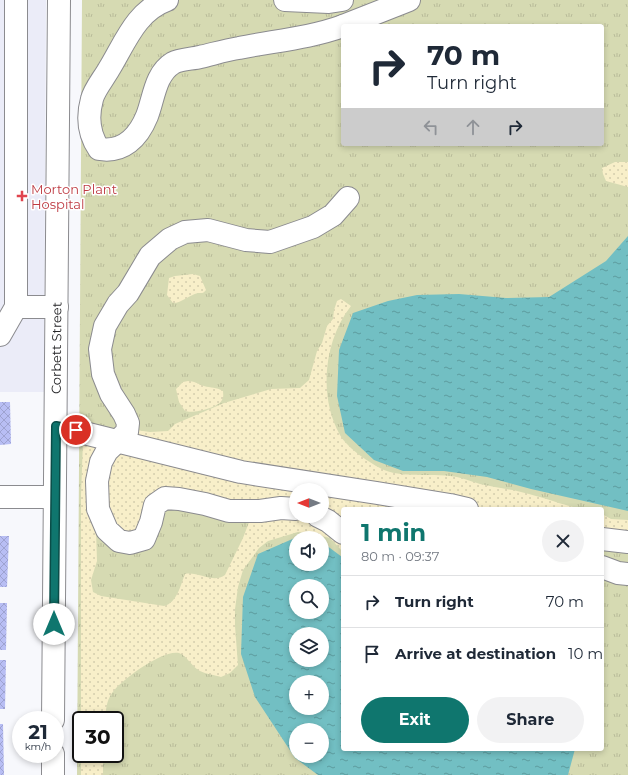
<!DOCTYPE html>
<html lang="en">
<head>
<meta charset="utf-8">
<style>
	body { margin:0; font-family:Montserrat,sans-serif; background:#f2f2f3; color:#1f2937; height:100vh; display:flex; flex-direction:column; font-size:15px; white-space:nowrap }
	* { box-sizing:border-box; margin:0 }
	p { font-size:13px; color:#747a83 }
	.icon { flex:none; width:22px; height:22px; fill:none; stroke:currentColor; stroke-width:2; stroke-linecap:round; stroke-linejoin:round }
	.map { position:relative; flex:1; overflow:hidden }
	.sheet { position:absolute; left:341px; top:507px; width:263px; height:244px; display:flex; flex-direction:column; background:#fff; border-radius:4px; box-shadow:0 2px 6px #0003 }
	.sheet>* { flex:none }
	.top-card { position:absolute; left:341px; top:24px; width:263px; height:122px; border-radius:4px; box-shadow:0 2px 6px #0003; background:#fff; color:#1f2937; overflow:hidden }
	.needle { width:26px; rotate:270deg }
	.fabs { position:absolute; left:289px; top:483px; display:grid; gap:8px }
	.fabs a { display:grid; place-items:center; width:40px; height:40px; border-radius:50%; background:#fff; box-shadow:0 2px 6px #0003; font-size:20px }
	.speed { position:absolute; left:12px; top:711px; display:flex; gap:8px; font-size:20px; font-weight:700; text-align:center }
	.speed>* { display:grid; place-content:center; width:52px; height:52px; border-radius:50%; background:#fff; box-shadow:0 2px 6px #0003; line-height:1 }
	.speed small { font-size:10px; font-weight:400 }
	.speed .limit { border:2px solid #111; border-radius:6px; background:#fff; color:#111 }
	.pin { position:absolute; display:grid; place-items:center; width:34px; height:34px; color:#fff; margin:-17px; border:2px solid #fff; border-radius:50%; box-shadow:0 1px 4px #0007 }
	.me { position:absolute; width:44px; margin:-22px; rotate:0deg; stroke-linejoin:round; filter:drop-shadow(0 0 3px #0008) }
	.turn { display:flex; align-items:center; gap:14px; height:84px; padding:0 20px; font-size:18px }
	.turn .icon { width:52px; height:52px; stroke-width:2.5 }
	.turn b { display:block; font-size:28px; line-height:34px }
	.lanes { display:flex; align-items:center; height:38px; padding:0 20px; background:#0003; justify-content:center; gap:20px; direction:ltr }
	.lanes .off { opacity:.35 }
	.round { display:grid; place-items:center; flex:none; width:42px; height:42px; border-radius:21px; background:#f2f2f3 }
	.headline { display:flex; align-items:center; justify-content:space-between; height:68px; padding:0 20px }
	h1 { font-size:24px; font-weight:700; line-height:30px; color:#0f766e }
	.action { display:flex; gap:8px; margin-top:auto; padding:8px 20px }
	.action a { flex:1; height:46px; border-radius:24px; background:#0f766e; color:#fff; font-size:16px; font-weight:700; line-height:46px; text-align:center }
	.action a+a { background:#f2f2f3; color:#1f2937 }
	ul { padding:0; list-style:none }
	li { display:flex; align-items:center; gap:12px; height:52px; padding:0 20px; border-top:1px solid #e0e1e3 }
	li div { flex:1 }
	li b { display:block; font-size:15px }
	li em { font-style:normal }
	.map>svg:first-child { display:block }
	.built { fill:#ebecf8 }
	.grass { fill:url(#grass-tufts); fill-rule:evenodd }
	.sand { fill:url(#sand-dots) }
	.water { fill:url(#water-ripples); fill-rule:evenodd }
	.building { fill:url(#building-cross-hatch) }
	.lines { fill:none; stroke-linecap:round; stroke-linejoin:round }
	.minor-casing { stroke:#8b8b8f; stroke-width:24 }
	.minor { stroke:#fff; stroke-width:22 }
	.route-casing { stroke:#0a4d48; stroke-width:10 }
	.route { stroke:#0f766e; stroke-width:7 }
	.health-dot { fill:#e0444e; stroke:#fff; stroke-width:1.5 }
	.labels { text-anchor:middle; stroke-width:3; stroke-linejoin:round; paint-order:stroke }
	.health-label { font-size:13px; fill:#be3a42; stroke:#fff; text-anchor:start }
	.street-label { font-size:13px; fill:#252527; stroke:#fff }
</style>
</head>
<body>
<div class="map">
<svg width="628" height="775" viewBox="0 0 628 775">
	<defs>
		<pattern id="grass-tufts" width="24" height="20" patternUnits="userSpaceOnUse"><rect width="24" height="20" fill="#d6dab2"/><path d="M3 7l-1-3M5 7V3M7 7l1-3M15 17l-1-3M17 17v-4M19 17l1-3" fill="none" stroke="#b8bb99"/></pattern>
		<pattern id="sand-dots" width="8" height="8" patternUnits="userSpaceOnUse"><rect width="8" height="8" fill="#f8efc9"/><path d="M2 2h.1M6 6h.1" fill="none" stroke="#d4cdad" stroke-width="1.8" stroke-linecap="round"/></pattern>
		<pattern id="water-ripples" width="26" height="14" patternUnits="userSpaceOnUse"><rect width="26" height="14" fill="#72bfc3"/><path d="M2 4q2-2 4 0t4 0M15 11q2-2 4 0t4 0" fill="none" stroke="#5d9b9e"/></pattern>
		<pattern id="building-cross-hatch" width="8" height="8" patternUnits="userSpaceOnUse"><rect width="8" height="8" fill="#b8bef4"/><path d="M0 0l8 8M0 8l8-8" fill="none" stroke="#9ea3d1"/></pattern>
	</defs>
	<rect width="100%" height="100%" fill="#f7f8fc"/>
	<polygon class="built" points="0,0 46,0 44,392 0,392"/>
	<path class="grass" d="M82,0h546v775h-551zM343,26h259v118h-259zM296,490h26v26h-26zM343,509h259v240h-259zM296,538h26v26h-26zM296,586h26v26h-26zM296,634h26v26h-26zM296,682h26v26h-26zM81,720h34v34h-34zM296,730h26v26h-26z"/>
	<g class="sand">
		<polygon points="615,162 628,162 628,187 606,181 603,174 602,168"/>
		<path d="M193,274l7,2 6,14c-3,4 -4,3 -8,3 -9,2 -16,10 -25,10l-6,-8 2,-17 6,-2z"/>
		<path d="M341,299l10,7c-27,34 -33,90 -11,129 7,13 31,29 44,35 20,8 46,3 66,6 11,1 20,5 30,8 18,4 37,6 56,12 15,4 30,10 46,13h-239v17l-21,-15v-21h-26v13l-24,2 -100,-11 -33,42 -14,3 -24,-32 8,-52 27,-25 14,2 18,-1 7,-7 49,-21 47,-14 29,-1 9,-8 8,-29 5,-8 5,-17 6,-7 1,-9 3,-9z"/>
		<path d="M188,381c6,0 10,3 16,5 7,2 12,1 19,5 0,3 1,6 -1,9 -4,8 -29,14 -37,11l-6,-9 -3,-13 7,-7z"/>
		<path d="M83,441l21,7 -8,82 1,31 -6,19 2,12 8,4 63,10c13,-3 17,-22 21,-32 13,-3 28,10 40,1l18,-37 8,-21 61,-1 31,20v16l-13,-14 -17,-4 -15,-2 -30,9 -9,7 -16,22 -5,17 -3,22v17l3,39 -8,8 -9,4c-6,-2 -15,-3 -21,-6 -7,-3 -14,-16 -21,-18 -16,-4 -58,27 -67,40 -6,9 -6,17 -7,27h-24v34h22v21h-22v-280z"/>
		<polygon points="602,514 611,519 628,520 628,534 602,535"/>
	</g>
	<g class="water">
		<polygon points="628,236 628,511 531,489 487,477 444,471 403,471 374,460 345,433 337,396 339,350 353,313 388,301 417,295 459,294 506,298 549,297 606,261"/>
		<path d="M297,537l7,1h-8v26h26v-22l20,15 1,3v189h232l-7,26h-250l-23,-17 -40,-61 -14,-43 2,-57 15,-43zM296,586h26v26h-26zM296,634h26v26h-26zM296,682h26v26h-26zM296,730h26v26h-26z"/>
	</g>
	<g class="building">
		<polygon points="0,402 10,402 11,444 0,445"/>
		<polygon points="0,536 9,536 7,587 0,587"/>
		<polygon points="0,603 7,603 6,650 0,650"/>
		<polygon points="0,660 6,660 5,709 0,709"/>
		<polygon points="0,724 3,724 4,775 0,775"/>
	</g>
	<g class="lines">
		<g class="minor-casing">
			<g id="minor">
				<path d="M167,0c-31,11 -42,43 -58,69 -5,9 -15,21 -17,30 -5,18 -4,34 7,50 24,4 39,-11 48,-33 7,-18 8,-42 26,-53 7,-4 19,-4 27,-6 13,-3 26,-7 39,-9 34,-7 71,-10 104,-22"/>
				<polyline points="285,0 329,2 342,0"/>
				<polyline points="343,26 409,0"/>
				<polyline points="16,307 57,307"/>
				<polyline points="0,335 16,307 16,0"/>
				<polyline points="56,426 241,472 377,493 450,505 467,509"/>
				<polyline points="0,497 54,497"/>
				<polyline points="296,509 281,508 260,511 229,511 205,504 179,499 165,498 155,505 151,522 144,539 130,543 119,541 107,530 98,509 97,481 101,462 107,451 127,432 128,423 124,414 111,394 103,374 100,349 105,326 118,304 128,293 150,256 170,239 185,232 208,230 246,240 270,242 313,227 333,215 348,198"/>
				<polyline points="318,516 328,521 343,533"/>
				<polyline points="602,539 628,542"/>
				<polyline points="602,567 618,573 628,574"/>
				<path id="s1" d="M53,720l6,-720"/>
				<polyline points="53,775 53,754"/>
			</g>
		</g>
		<use href="#minor" class="minor"/>
	</g>
	<g class="lines">
		<g class="route-casing">
			<polyline id="route" points="54,624 56,426 76,430"/>
		</g>
		<use href="#route" class="route"/>
	</g>
	<path class="health-dot" d="M20 190h4v4h4v4h-4v4h-4v-4h-4v-4h4z"/>
	<g class="labels">
		<g class="health-label">
			<text x="31" y="194">Morton Plant<tspan x="31" dy="15">Hospital</tspan></text>
		</g>
		<g class="street-label">
			<text dy="5" stroke="none"><textPath href="#s1" startOffset="372">Corbett Street</textPath></text>
		</g>
	</g>
</svg>
<div class="fabs">
<a><svg class="needle" viewBox="-14 -14 28 28"><path d="M0-13l5 13h-10z" fill="#e53935"/><path d="M0 13l5-13h-10z" fill="#747a83"/></svg></a>
<a><svg class="icon" aria-label="sound" viewBox="0 0 24 24"><path d="M4 9h4l5-4v14l-5-4H4zM17 9q2 3 0 6"/></svg></a>
<a><svg class="icon" aria-label="search" viewBox="0 0 24 24"><circle cx="10" cy="10" r="6"/><path d="M15 15l6 6"/></svg></a>
<a><svg class="icon" aria-label="layers" viewBox="0 0 24 24"><path d="M12 4l9 5-9 5-9-5zM3 14l9 5 9-5"/></svg></a>
<a>+</a>
<a>−</a>
</div>
<div class="speed"><div>21<small>km/h</small></div><div class="limit">30</div></div>
<div class="pin" style="left:76px;top:430px;background:#d93025"><svg class="icon" aria-label="arrive" viewBox="0 0 24 24"><path d="M6 21V4h12l-3 4 3 4H6"/></svg></div>
<svg class="me" style="left:54px;top:624px" viewBox="-20 -20 40 40"><circle r="19" fill="#fff"/><path d="M0-13L10 11 0 6-10 11z" fill="#0f766e"/></svg>
<div class="top-card">
<div class="turn"><svg class="icon" aria-label="right" viewBox="0 0 24 24"><path d="M7 20v-9h11M14 6l5 5-5 5"/></svg><div><b>70 m</b>Turn right</div></div>
<div class="lanes"><svg class="icon off" aria-label="left" viewBox="0 0 24 24"><path d="M17 20v-9H6M10 6l-5 5 5 5"/></svg><svg class="icon off" aria-label="ahead" viewBox="0 0 24 24"><path d="M12 20V5M6 11l6-6 6 6"/></svg><svg class="icon" aria-label="right" viewBox="0 0 24 24"><path d="M7 20v-9h11M14 6l5 5-5 5"/></svg></div>
</div>
<section class="sheet">
<div class="headline"><div><h1>1 min</h1><p>80 m · 09:37</p></div><a class="round"><svg class="icon" aria-label="close" viewBox="0 0 24 24"><path d="M6 6l12 12M18 6L6 18"/></svg></a></div>
<ul>
<li><svg class="icon" aria-label="right" viewBox="0 0 24 24"><path d="M7 20v-9h11M14 6l5 5-5 5"/></svg><div><b>Turn right</b></div><em>70 m</em></li>
<li><svg class="icon" aria-label="arrive" viewBox="0 0 24 24"><path d="M6 21V4h12l-3 4 3 4H6"/></svg><div><b>Arrive at destination</b></div><em>10 m</em></li>
</ul>
<div class="action"><a>Exit</a><a>Share</a></div>
</section>
</div>
</body>
</html>
